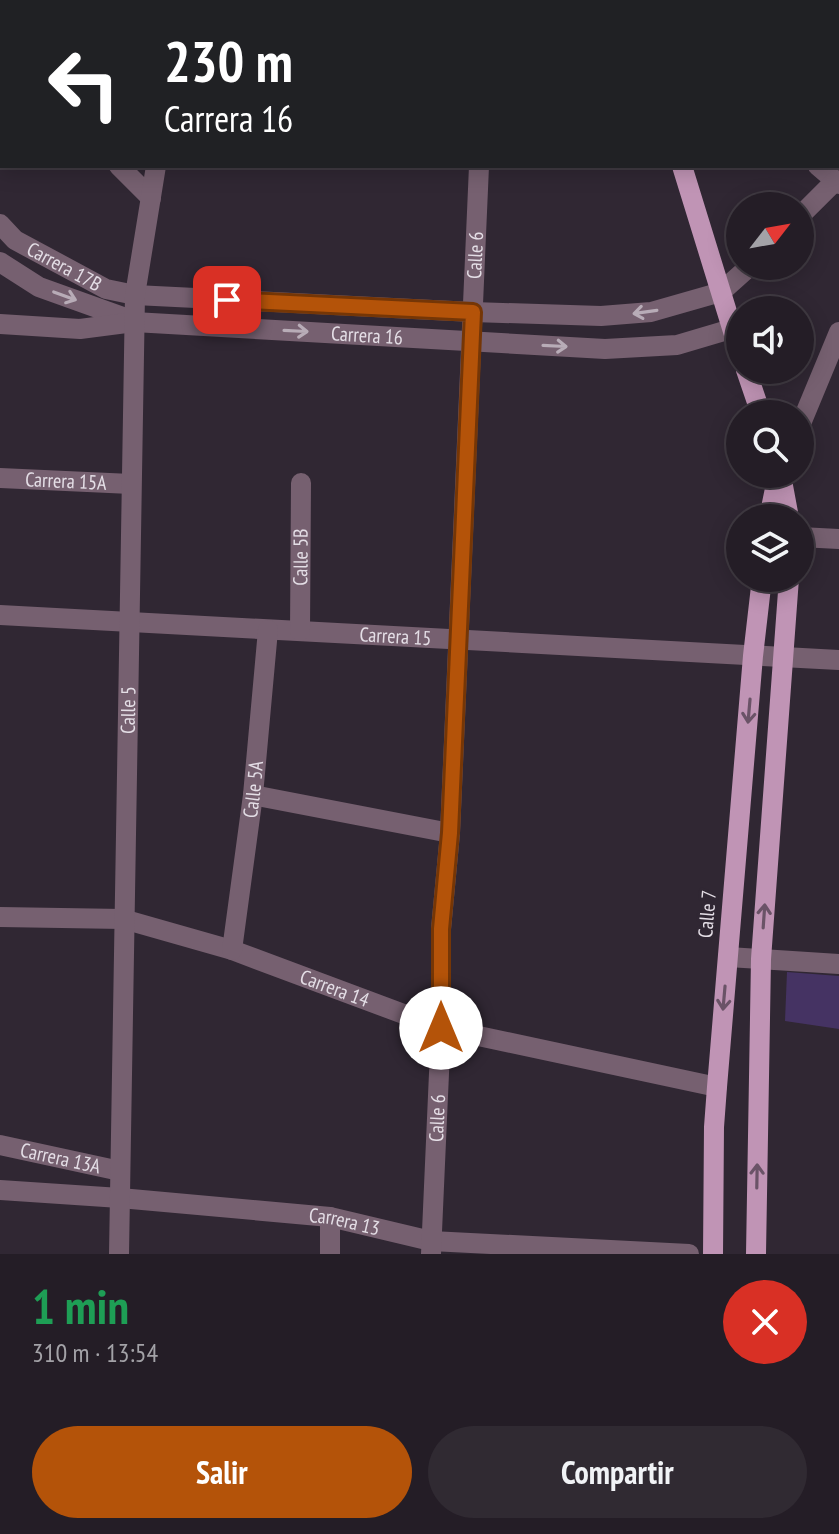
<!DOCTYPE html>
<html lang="es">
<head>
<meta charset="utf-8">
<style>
	body { margin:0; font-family:"PT Sans Narrow",sans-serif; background:#302a32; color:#f1f3f6; height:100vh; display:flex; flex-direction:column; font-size:30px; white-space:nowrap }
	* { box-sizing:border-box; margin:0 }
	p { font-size:26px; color:#a3a2a7 }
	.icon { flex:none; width:44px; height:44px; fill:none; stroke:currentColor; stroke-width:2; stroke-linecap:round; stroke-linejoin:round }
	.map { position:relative; height:1254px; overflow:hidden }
	.details { display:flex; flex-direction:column; background:#241d26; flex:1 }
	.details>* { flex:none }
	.banner { position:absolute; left:0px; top:0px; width:840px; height:168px; box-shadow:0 4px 20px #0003,0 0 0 2px #413b43; background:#202124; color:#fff; overflow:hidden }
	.needle { width:52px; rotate:59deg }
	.fabs { position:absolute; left:726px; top:192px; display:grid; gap:16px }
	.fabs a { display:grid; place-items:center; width:88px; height:88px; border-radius:50%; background:#241d26; box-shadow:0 4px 20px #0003,0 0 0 2px #413b43; font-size:40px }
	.pin { position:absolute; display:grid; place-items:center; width:68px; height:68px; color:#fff; margin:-34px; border-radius:16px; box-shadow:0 4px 12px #0006 }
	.me { position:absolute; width:88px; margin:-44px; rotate:0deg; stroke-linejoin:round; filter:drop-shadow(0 0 6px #0008) }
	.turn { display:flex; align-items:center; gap:28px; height:168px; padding:0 32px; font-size:36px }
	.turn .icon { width:104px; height:104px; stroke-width:2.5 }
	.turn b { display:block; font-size:56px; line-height:68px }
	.round { display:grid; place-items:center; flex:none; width:84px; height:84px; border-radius:42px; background:#302a32 }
	.head { display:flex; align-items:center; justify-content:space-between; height:136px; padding:0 32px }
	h1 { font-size:48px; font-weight:800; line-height:60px; color:#1e9e55 }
	.primary-button { display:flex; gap:16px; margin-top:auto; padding:16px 32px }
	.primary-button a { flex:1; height:92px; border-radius:48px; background:#b45309; color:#fff; font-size:32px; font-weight:800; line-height:92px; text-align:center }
	.primary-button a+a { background:#302a32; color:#f1f3f6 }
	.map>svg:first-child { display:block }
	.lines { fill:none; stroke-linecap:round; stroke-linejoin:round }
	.river { stroke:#181441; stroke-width:38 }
	.building { fill:#453363 }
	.minor { stroke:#766070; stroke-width:20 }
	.major { stroke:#c094b5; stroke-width:20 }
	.oneway { stroke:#b8acb7 }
	.oneway2 { stroke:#6a5367 }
	.route-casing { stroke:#753606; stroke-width:20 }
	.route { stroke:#b45309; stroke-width:14 }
	.labels { text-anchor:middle; stroke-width:6; stroke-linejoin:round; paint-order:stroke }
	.street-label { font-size:20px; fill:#e4dee6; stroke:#302733 }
</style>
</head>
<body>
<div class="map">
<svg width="839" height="1254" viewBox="0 0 839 1254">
	<rect width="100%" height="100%" fill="#302733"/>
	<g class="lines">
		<g class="river">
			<polyline points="63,0 67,2"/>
			<polyline points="558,2 562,0"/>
			<polyline points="838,104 839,104"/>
		</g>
	</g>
	<polygon class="building" points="787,972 839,976 839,1029 785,1021"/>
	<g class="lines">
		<g class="minor">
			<polyline points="322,0 328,2"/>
			<polyline points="786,0 789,2"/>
			<polyline points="448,2 454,0"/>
			<polyline points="838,44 839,45"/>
			<polyline points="0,50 2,52"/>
			<polyline points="119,166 151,198"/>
			<polyline points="818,166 839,184"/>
			<polyline points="800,216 835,181"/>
			<path id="s1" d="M0,224l15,16 91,49 29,6 338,17 128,4 50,-4 70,-20 29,-26"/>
			<polyline points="0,262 39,287 131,320"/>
			<path id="s2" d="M0,324l80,5 54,-7 471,27 72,-4 54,-16"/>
			<polyline points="800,426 839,332"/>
			<path id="s3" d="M0,478l131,6"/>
			<polyline points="800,537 839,539"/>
			<path id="s4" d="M0,615l839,45"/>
			<path id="s5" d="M300,631l1,-148"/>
			<polyline points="253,795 450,833"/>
			<path id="s6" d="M0,917l123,2 109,31 209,78 276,59"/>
			<path id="s7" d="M232,950l21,-155 15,-165"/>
			<polyline points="728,957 839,964"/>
			<path id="s8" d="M0,1145l120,26"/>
			<path id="s9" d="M0,1190l120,8 210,19 101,24 258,13"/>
			<path id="s10" d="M119,1254l16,-959 21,-129"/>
			<polyline points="330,1254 330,1217"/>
			<path id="s11" d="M431,1254l10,-226v-99l9,-96 29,-667"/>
		</g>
		<g class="major">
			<polyline points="689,2 691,0"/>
			<polyline points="682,166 740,354"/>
			<polyline points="746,370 761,414"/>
			<polyline points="781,475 789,518"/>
			<polyline points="769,518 778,474"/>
			<polyline points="713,1254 714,1127 717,1087 753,656 762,578"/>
			<polyline points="756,1254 761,959 789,578"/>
		</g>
	</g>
	<defs><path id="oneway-shaft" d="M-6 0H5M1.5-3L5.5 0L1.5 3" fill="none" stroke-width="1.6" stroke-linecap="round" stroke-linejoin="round" transform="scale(2)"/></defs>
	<g class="oneway">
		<use href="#oneway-shaft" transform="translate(65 296) rotate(20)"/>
		<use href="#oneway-shaft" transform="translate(645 312) rotate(172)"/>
		<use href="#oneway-shaft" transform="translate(296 331) rotate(3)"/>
		<use href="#oneway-shaft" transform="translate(555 346) rotate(3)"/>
	</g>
	<g class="oneway2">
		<use href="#oneway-shaft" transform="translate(749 711) rotate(95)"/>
		<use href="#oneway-shaft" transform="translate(764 916) rotate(-86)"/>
		<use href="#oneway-shaft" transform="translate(724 998) rotate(95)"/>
		<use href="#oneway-shaft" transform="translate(757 1176) rotate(-89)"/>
	</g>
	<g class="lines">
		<g class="route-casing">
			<polyline id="route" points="227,300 473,312 450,833 441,929 441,1028"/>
		</g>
		<use href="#route" class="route"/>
	</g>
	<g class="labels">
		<g class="street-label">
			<text dy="7" stroke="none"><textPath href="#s11" startOffset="1000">Calle 6</textPath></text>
			<text dy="7" stroke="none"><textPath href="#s1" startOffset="78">Carrera 17B</textPath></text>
			<text dy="7" stroke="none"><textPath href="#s2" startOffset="368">Carrera 16</textPath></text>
			<text dy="7" stroke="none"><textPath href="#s3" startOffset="66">Carrera 15A</textPath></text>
			<text dy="7" stroke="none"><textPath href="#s5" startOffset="74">Calle 5B</textPath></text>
			<text dy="7" stroke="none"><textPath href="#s4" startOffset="396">Carrera 15</textPath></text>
			<text dy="7" stroke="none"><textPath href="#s10" startOffset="544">Calle 5</textPath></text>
			<text dy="7" stroke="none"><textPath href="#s7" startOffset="162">Calle 5A</textPath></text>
			<text transform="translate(707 914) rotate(-85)" y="7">Calle 7</text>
			<text dy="7" stroke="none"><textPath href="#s6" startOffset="346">Carrera 14</textPath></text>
			<text dy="7" stroke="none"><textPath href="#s11" startOffset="136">Calle 6</textPath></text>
			<text dy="7" stroke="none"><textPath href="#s8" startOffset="62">Carrera 13A</textPath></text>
			<text dy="7" stroke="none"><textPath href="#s9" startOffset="346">Carrera 13</textPath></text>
		</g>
	</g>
</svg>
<div class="fabs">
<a><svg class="needle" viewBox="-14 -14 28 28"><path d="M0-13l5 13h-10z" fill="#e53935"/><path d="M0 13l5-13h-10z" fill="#a3a2a7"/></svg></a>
<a><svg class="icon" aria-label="sound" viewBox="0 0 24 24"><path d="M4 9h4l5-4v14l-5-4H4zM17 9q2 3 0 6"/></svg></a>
<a><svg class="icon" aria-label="search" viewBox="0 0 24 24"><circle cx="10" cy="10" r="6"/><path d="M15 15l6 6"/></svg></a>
<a><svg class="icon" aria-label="layers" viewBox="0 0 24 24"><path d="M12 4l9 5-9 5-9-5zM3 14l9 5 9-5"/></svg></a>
</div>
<div class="pin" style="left:227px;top:300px;background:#d93025"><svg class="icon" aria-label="arrive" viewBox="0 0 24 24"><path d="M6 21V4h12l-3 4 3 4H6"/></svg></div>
<svg class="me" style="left:441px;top:1028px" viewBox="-20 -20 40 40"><circle r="19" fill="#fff"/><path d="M0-13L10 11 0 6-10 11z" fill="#b45309"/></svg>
<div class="banner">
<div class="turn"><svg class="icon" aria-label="left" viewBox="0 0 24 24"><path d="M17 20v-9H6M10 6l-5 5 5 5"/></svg><div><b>230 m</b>Carrera 16</div></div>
</div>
</div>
<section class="details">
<div class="head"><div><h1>1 min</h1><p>310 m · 13:54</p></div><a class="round" style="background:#d93025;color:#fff"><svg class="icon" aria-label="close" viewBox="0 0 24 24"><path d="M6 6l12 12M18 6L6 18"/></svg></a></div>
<div class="primary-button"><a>Salir</a><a>Compartir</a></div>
</section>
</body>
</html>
